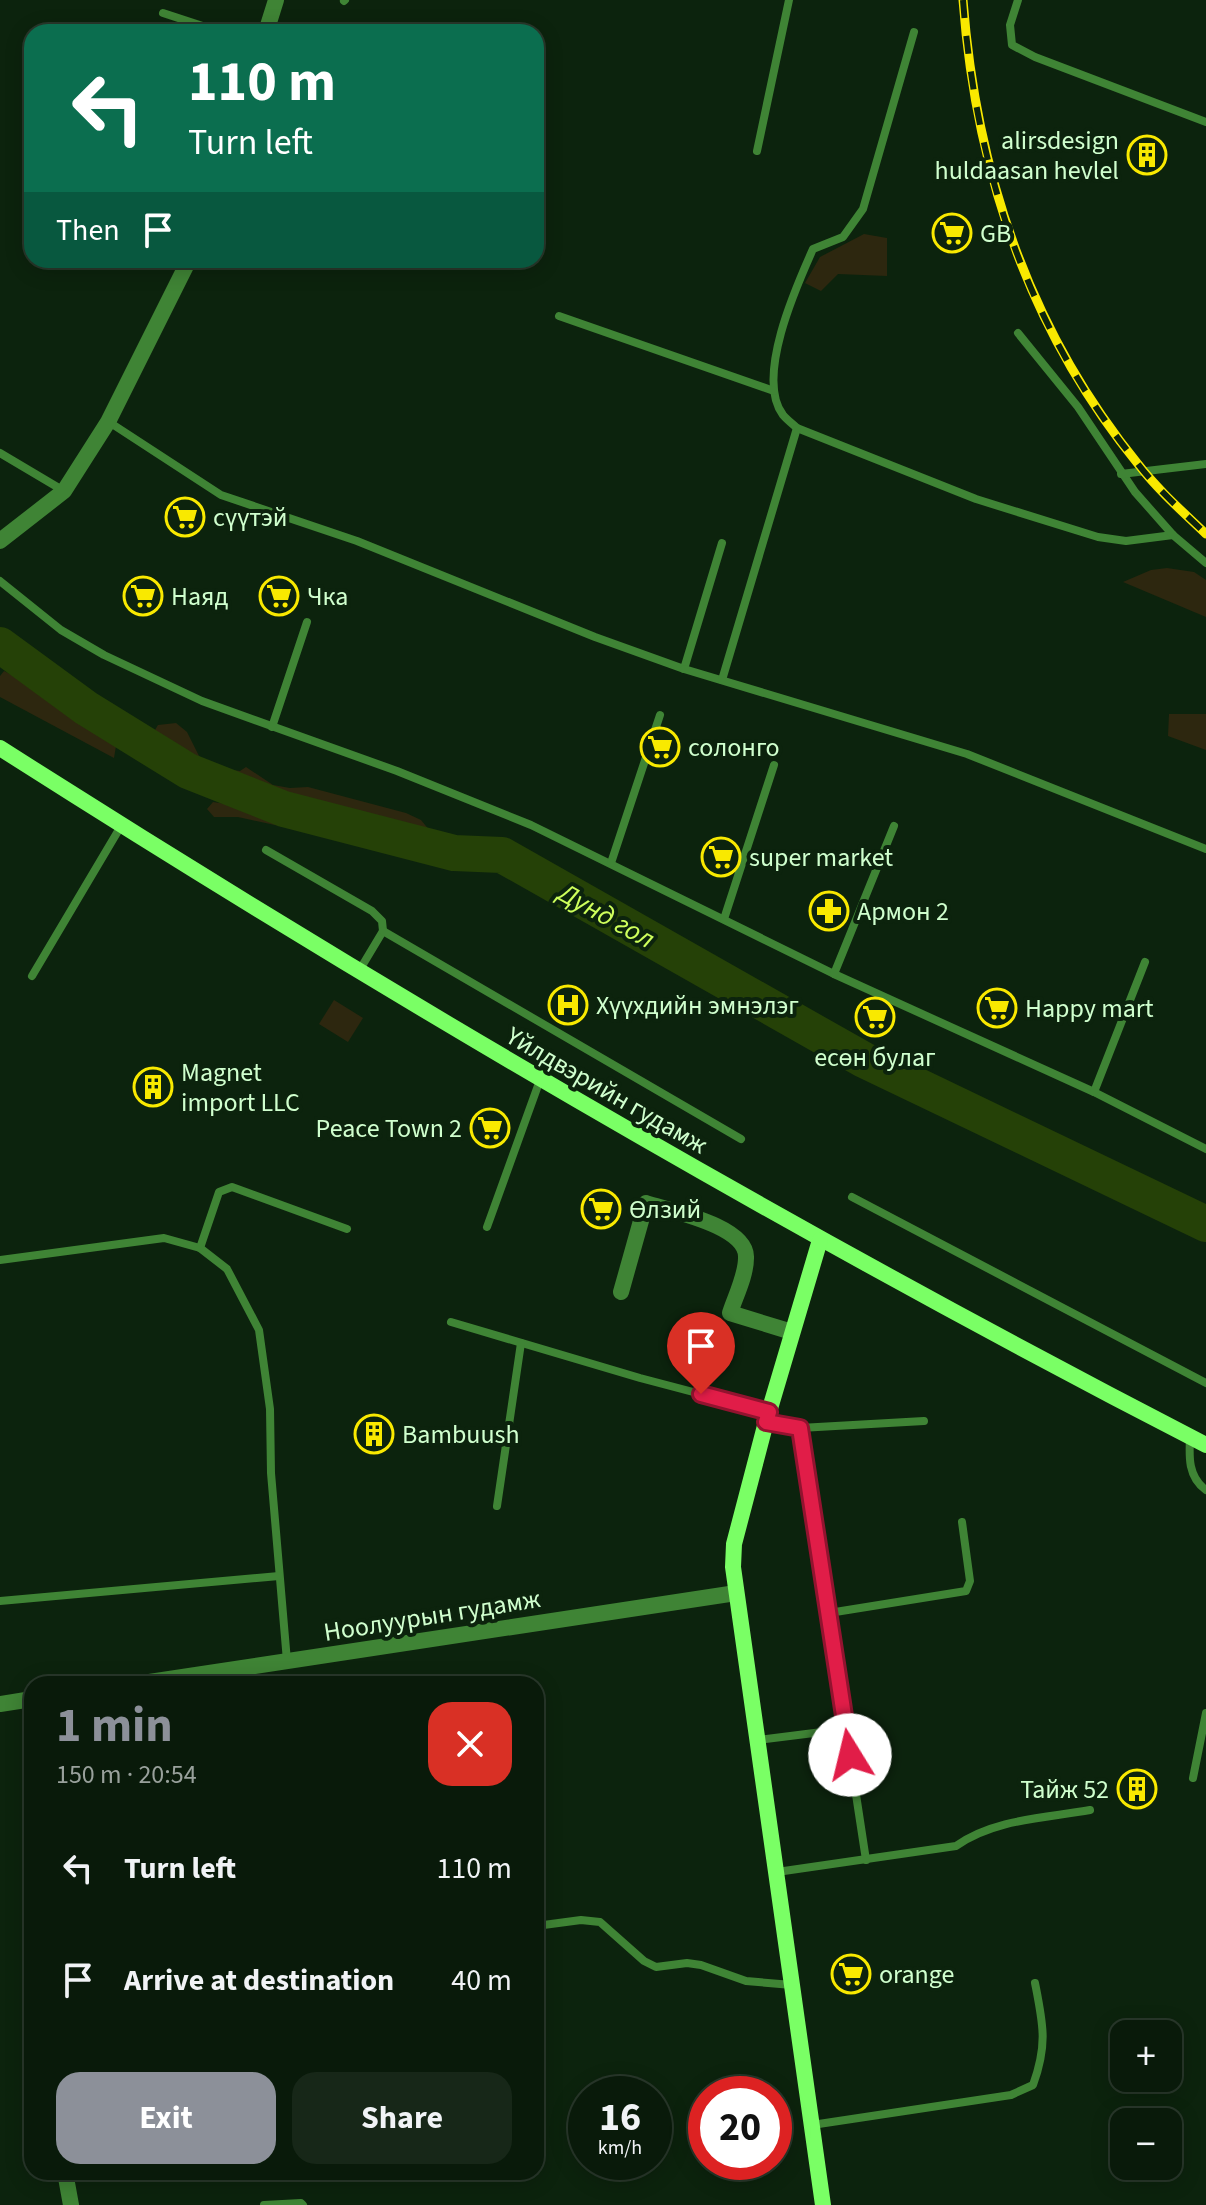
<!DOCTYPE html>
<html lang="en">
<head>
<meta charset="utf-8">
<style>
	body { margin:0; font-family:"Source Sans 3",sans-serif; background:#172718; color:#f1f3f6; height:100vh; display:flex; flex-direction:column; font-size:30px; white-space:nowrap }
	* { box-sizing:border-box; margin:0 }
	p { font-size:26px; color:#99a19c }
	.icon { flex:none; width:44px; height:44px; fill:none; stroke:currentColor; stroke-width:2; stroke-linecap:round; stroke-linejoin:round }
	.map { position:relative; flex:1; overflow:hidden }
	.sheet { position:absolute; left:24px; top:1676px; width:520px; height:504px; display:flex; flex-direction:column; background:#091a0a; border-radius:24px; box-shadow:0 4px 20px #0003,0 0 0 2px #29382b }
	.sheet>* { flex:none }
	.hud { position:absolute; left:24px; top:24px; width:520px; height:244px; border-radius:24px; box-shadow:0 4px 20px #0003,0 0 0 2px #29382b; background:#0b6e4f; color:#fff; overflow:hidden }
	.controls { position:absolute; left:1110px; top:2020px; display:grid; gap:16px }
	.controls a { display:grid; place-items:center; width:72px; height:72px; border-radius:16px; background:#091a0a; box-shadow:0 4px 20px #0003,0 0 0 2px #29382b; font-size:40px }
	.speed { position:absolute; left:568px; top:2076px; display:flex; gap:16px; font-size:40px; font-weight:700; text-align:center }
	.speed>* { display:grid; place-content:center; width:104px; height:104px; border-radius:50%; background:#091a0a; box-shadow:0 4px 20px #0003,0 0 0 2px #29382b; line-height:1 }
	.speed small { font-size:20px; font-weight:400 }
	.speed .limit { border:12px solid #d22; background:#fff; color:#111 }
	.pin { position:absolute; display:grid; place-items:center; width:68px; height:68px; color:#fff; margin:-82px -34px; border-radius:50% 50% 50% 0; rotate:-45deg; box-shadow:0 0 8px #0007 }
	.pin .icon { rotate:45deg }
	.me { position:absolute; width:88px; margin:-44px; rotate:351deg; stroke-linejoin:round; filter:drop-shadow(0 0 6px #0008) }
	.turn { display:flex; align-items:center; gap:28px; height:168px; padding:0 32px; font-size:36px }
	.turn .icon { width:104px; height:104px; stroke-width:2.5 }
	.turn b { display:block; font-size:56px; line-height:68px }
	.then { display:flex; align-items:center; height:76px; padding:0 32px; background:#0003; gap:16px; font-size:30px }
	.round { display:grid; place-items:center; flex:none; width:84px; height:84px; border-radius:24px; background:#172718 }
	.headline { display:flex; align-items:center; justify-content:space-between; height:136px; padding:0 32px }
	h1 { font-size:48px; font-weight:700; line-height:60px; color:#8c9099 }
	.primary-button { display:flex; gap:16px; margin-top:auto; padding:16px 32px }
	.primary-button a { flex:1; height:92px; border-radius:24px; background:#8c9099; color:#fff; font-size:32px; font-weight:700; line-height:92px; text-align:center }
	.primary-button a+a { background:#172718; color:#f1f3f6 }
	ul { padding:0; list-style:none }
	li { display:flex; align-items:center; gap:24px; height:112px; padding:0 32px }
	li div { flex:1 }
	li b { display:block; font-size:30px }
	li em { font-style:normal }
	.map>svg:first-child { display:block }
	.green { fill:#2d270f }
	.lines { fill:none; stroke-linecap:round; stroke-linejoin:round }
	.river { stroke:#254107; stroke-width:36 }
	.service { stroke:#3f8435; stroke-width:8 }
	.minor { stroke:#3f8435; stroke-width:16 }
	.tertiary { stroke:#3f8435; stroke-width:16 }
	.secondary { stroke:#7aff65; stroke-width:16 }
	.rail-casing { stroke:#f9e900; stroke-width:9 }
	.rail { stroke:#0c230d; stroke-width:6; stroke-dasharray:18; stroke-linecap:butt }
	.route-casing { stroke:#92132f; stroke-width:20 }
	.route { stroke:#e11d48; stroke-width:14 }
	.labels { text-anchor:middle; stroke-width:8; stroke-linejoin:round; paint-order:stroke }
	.poi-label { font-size:26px; fill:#d0ffce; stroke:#0c230d; text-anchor:start }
	.street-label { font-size:26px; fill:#d0ffce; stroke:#0c230d }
	.water-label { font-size:28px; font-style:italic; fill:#ceff5c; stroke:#0c230d }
</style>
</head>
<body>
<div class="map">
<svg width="1206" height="2205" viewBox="0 0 1206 2205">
	<rect width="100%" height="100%" fill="#0c230d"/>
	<g class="green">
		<polygon points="864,234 887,238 887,276 838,274 821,291 805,283 820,257"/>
		<polygon points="1167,568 1194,572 1206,580 1206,617 1123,582 1151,570"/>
		<polygon points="4,671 93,716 118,734 114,758 0,697 0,676"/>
		<polygon points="1169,714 1206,714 1206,750 1168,736"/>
		<path d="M176,723l11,9 13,26 -3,7c-16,-6 -37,-14 -45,-30l6,-10z"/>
		<polygon points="246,767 273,785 290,788 308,787 406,813 421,820 430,831 424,838 375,824 356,823 228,783 220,778 231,770 240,771"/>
		<polygon points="213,802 273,811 400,846 363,844 238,817 214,817 207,809"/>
		<polygon points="334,1000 363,1018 348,1042 319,1024"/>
	</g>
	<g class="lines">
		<polyline class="river" points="0,645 86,708 188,771 284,809 454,853 502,855 864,1060 1206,1224"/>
		<g class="service">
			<polyline points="1018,0 1010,25 1012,45 1035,57 1206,122"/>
			<polyline points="344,1 345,0"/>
			<polyline points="163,13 221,32"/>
			<path d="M914,32l-51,177 -20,28 -30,12c-17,38 -58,129 -30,166 4,5 10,9 14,13l179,71 122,38 28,4 47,-6"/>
			<polyline points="757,151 789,0"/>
			<polyline points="559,316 774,391"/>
			<polyline points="1018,333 1078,407 1135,492 1173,535 1206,563"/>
			<polyline points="109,422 221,495 357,541 595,637 684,669 722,543"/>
			<polyline points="0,453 64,491"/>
			<polyline points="1121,474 1206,464"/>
			<polyline points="0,581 61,630 104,655 202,701 397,771 531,825 834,974 1094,1092 1206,1149"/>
			<polyline points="684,669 967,754 1206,849"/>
			<polyline points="722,680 797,428"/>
			<polyline points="272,727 307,622"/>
			<polyline points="266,850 372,911 382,921 383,931 359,971"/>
			<polyline points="611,863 660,715"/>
			<polyline points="724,919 774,765"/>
			<polyline points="383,931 741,1139"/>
			<polyline points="834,974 894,826"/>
			<polyline points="32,976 121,826"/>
			<polyline points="1094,1092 1145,962"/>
			<polyline points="852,1197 1206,1383"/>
			<polyline points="487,1227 540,1080"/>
			<polyline points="200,1248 219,1192 232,1187 347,1229"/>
			<polyline points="0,1260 164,1238 200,1248 227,1269 259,1330 270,1409 271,1473 287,1661"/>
			<polyline points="451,1322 640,1378 769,1412"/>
			<polyline points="766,1422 800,1428 924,1421"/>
			<polyline points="800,1428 866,1860"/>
			<path d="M1190,1437c-1,20 -2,40 16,53"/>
			<polyline points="497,1506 521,1343"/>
			<polyline points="0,1601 279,1576"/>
			<polyline points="829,1613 966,1591 970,1581 962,1522"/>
			<polyline points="758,1740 846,1729"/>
			<polyline points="1193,1778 1206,1713"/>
			<path d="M777,1872l179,-26c38,-27 90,-28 134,-36"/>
			<polyline points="536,1926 581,1920 600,1922 644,1961 656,1967 687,1963 701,1965 746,1981 792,1985"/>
			<path d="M812,2125l199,-30 22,-10c15,-41 10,-61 2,-102"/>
			<polyline points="264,2205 301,2203 303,2205"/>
		</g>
		<g class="minor">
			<polyline points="266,32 276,0"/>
			<polyline points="0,541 64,491 108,422 189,260"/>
			<path d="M621,1292l25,-89c25,8 102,23 100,55 0,18 -11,39 -16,55l62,19"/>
			<polyline points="65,2172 71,2205"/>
		</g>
		<g class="tertiary">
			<polyline points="136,1684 736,1593"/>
			<polyline points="0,1704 32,1699"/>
		</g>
		<g class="secondary">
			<path d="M0,748c392,250 793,484 1206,697"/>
			<polyline points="820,1240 766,1422 734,1544 733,1567 823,2205"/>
		</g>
		<g class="rail-casing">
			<path id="rail" d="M963,0c13,172 65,329 175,464 20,26 45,48 68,70"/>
		</g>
		<use href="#rail" class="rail"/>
	</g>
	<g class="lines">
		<g class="route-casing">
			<polyline id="route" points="701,1394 769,1412 766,1422 800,1428 850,1755"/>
		</g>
		<use href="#route" class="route"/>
	</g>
	<defs>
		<g id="building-ring" transform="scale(2)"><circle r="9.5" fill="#0c230d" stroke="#f9e900" stroke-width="1.5"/><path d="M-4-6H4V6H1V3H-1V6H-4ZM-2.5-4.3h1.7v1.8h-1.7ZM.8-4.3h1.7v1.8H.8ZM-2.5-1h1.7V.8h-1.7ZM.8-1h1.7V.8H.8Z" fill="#f9e900"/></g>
		<g id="supermarket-ring" transform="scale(2)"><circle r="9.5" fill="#0c230d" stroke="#f9e900" stroke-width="1.5"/><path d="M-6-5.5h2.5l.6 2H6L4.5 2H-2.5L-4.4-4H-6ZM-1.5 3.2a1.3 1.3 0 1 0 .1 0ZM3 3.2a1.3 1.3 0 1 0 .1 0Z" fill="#f9e900"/></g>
		<g id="pharmacy-ring" transform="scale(2)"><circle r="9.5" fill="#0c230d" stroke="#f9e900" stroke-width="1.5"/><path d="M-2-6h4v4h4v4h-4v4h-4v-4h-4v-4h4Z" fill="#f9e900"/></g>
		<g id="hospital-ring" transform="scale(2)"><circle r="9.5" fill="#0c230d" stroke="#f9e900" stroke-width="1.5"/><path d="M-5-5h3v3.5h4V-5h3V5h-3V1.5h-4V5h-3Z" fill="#f9e900"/></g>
	</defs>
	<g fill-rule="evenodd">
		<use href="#building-ring" x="1147" y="155"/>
		<use href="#supermarket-ring" x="952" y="233"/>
		<use href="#supermarket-ring" x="185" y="517"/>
		<use href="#supermarket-ring" x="143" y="596"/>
		<use href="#supermarket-ring" x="279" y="596"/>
		<use href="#supermarket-ring" x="660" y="747"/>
		<use href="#supermarket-ring" x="721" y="857"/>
		<use href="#pharmacy-ring" x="829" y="911"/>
		<use href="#hospital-ring" x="568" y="1005"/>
		<use href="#supermarket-ring" x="997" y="1008"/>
		<use href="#supermarket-ring" x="875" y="1017"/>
		<use href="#building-ring" x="153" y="1087"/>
		<use href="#supermarket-ring" x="490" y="1128"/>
		<use href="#supermarket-ring" x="601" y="1209"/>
		<use href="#building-ring" x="374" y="1434"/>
		<use href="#building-ring" x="1137" y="1789"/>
		<use href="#supermarket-ring" x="851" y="1974"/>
	</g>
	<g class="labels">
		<g class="poi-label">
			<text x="1119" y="149" text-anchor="end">alirsdesign<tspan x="1119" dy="30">huldaasan hevlel</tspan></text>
			<text x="980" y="242">GB</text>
			<text x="213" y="526">сүүтэй</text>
			<text x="171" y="605">Наяд</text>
			<text x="307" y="605">Чка</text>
			<text x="688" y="756">солонго</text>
			<text x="749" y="866">super market</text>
			<text x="857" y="920">Армон 2</text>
			<text x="596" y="1014">Хүүхдийн эмнэлэг</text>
			<text x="1025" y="1017">Happy mart</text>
			<text x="875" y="1066" text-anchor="middle">есөн булаг</text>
			<text x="181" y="1081">Magnet<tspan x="181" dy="30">import LLC</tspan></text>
			<text x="462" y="1137" text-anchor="end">Peace Town 2</text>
			<text x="629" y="1218">Өлзий</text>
			<text x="402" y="1443">Bambuush</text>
			<text x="1109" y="1798" text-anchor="end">Тайж 52</text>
			<text x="879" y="1983">orange</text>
		</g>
		<g class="street-label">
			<text transform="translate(607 1090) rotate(30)" y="9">Yйлдвэрийн гудамж</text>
			<text transform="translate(432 1615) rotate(-9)" y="9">Ноолуурын гудамж</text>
		</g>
		<g class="water-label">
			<text transform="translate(607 915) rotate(29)" y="10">Дунд гол</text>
		</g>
	</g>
</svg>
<div class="controls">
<a>+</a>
<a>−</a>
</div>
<div class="speed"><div>16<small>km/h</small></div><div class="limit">20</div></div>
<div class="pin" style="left:701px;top:1394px;background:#d93025"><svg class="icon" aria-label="arrive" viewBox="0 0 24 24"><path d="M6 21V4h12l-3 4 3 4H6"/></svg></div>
<svg class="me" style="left:850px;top:1755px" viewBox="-20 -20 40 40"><circle r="19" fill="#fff"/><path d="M0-13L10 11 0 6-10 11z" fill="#e11d48"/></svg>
<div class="hud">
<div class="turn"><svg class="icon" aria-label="left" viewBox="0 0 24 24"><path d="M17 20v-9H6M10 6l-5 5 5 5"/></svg><div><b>110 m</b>Turn left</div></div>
<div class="then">Then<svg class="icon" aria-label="arrive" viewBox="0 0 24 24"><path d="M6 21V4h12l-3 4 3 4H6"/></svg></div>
</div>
<section class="sheet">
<div class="headline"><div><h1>1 min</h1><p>150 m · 20:54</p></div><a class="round" style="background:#d93025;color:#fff"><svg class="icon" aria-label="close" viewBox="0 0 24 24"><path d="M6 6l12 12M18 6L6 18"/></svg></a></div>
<ul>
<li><svg class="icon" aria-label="left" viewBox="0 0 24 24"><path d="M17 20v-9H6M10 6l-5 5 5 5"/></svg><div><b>Turn left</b></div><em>110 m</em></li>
<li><svg class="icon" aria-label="arrive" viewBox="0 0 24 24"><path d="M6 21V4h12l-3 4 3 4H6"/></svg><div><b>Arrive at destination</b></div><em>40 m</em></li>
</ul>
<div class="primary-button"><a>Exit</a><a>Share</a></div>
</section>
</div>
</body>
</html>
